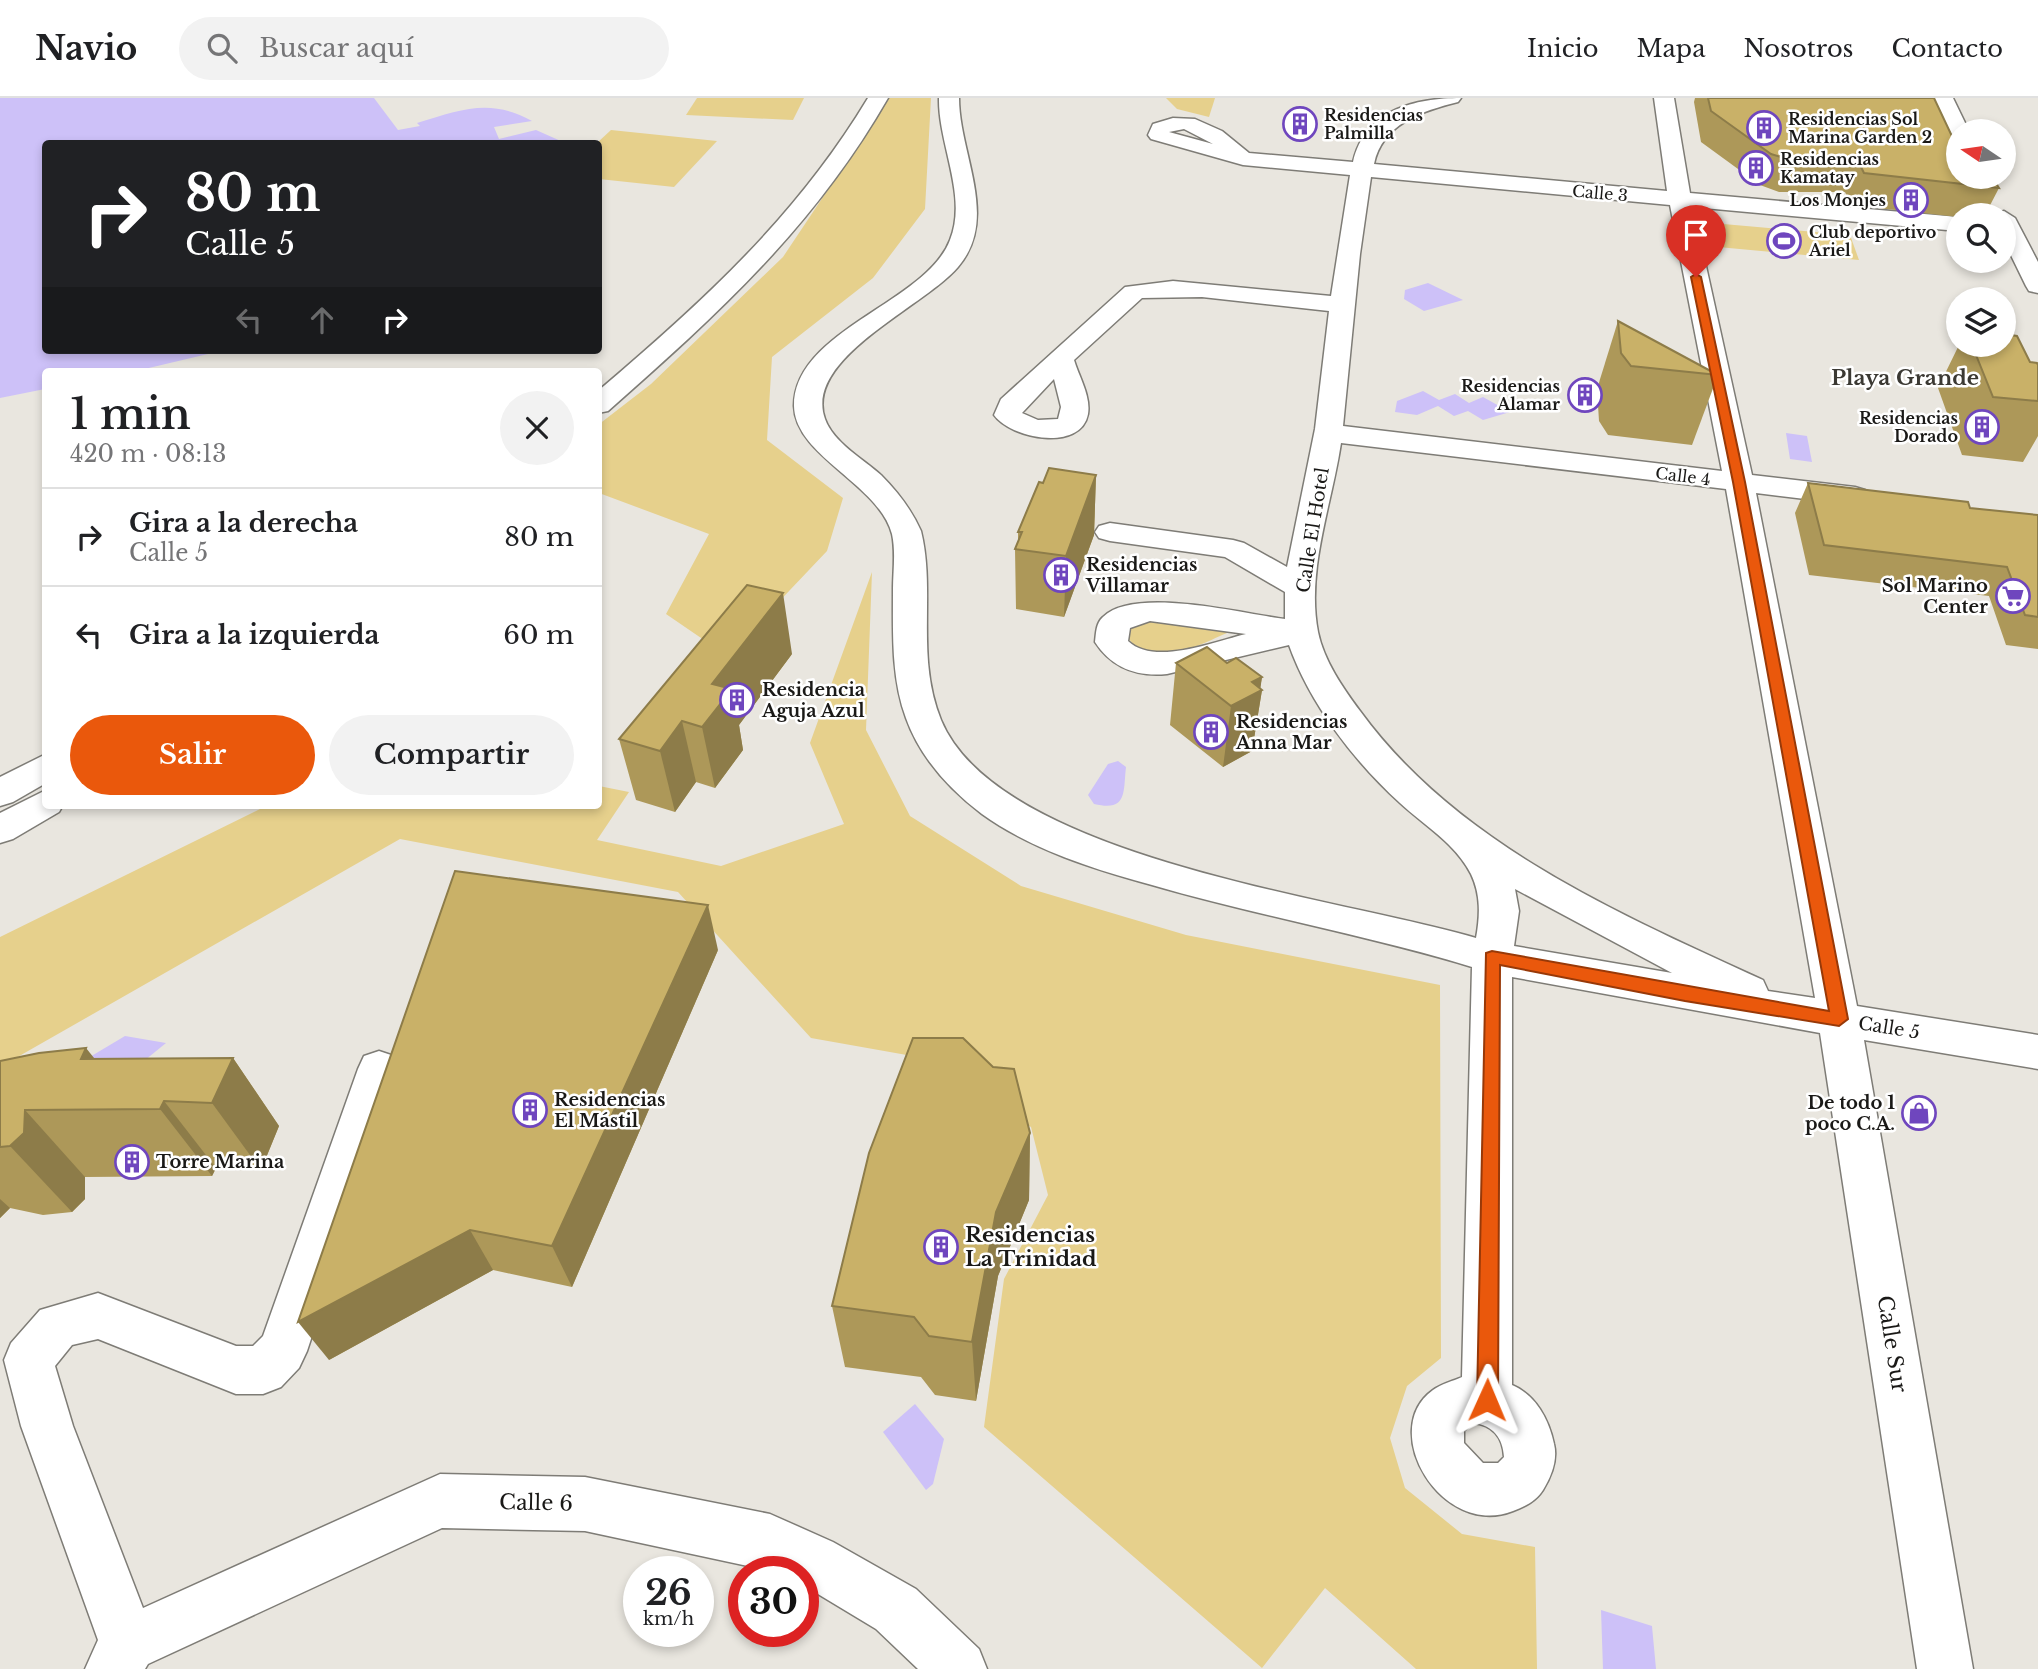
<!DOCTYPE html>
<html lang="es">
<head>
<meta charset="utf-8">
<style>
	body { margin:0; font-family:"Libre Baskerville",serif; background:#f2f2f2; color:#202124; height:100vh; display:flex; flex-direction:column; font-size:26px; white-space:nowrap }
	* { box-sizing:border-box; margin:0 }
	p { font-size:23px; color:#757577 }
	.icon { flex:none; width:38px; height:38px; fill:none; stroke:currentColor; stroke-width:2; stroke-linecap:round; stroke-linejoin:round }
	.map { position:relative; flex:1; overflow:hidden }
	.details { position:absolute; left:42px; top:270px; width:560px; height:441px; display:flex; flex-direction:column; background:#fff; border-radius:7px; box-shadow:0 4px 10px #0003 }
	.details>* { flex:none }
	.top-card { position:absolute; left:42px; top:42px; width:560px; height:214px; border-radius:7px; box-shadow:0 4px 10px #0003; background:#202124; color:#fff; overflow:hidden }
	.needle { width:46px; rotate:283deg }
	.controls { position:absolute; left:1946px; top:21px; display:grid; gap:14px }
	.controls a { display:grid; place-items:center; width:70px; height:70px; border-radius:50%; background:#fff; box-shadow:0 4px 10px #0003; font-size:35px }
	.speed { position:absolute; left:623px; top:1458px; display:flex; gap:14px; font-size:35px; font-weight:700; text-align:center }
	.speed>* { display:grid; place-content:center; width:91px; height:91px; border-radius:50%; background:#fff; box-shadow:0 4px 10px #0003; line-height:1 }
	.speed small { font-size:18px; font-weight:400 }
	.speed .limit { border:10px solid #d22; background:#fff; color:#111 }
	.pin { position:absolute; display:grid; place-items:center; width:60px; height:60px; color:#fff; margin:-72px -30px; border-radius:50% 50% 50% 0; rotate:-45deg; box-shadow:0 0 7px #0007 }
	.pin .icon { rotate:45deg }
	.me { position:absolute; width:77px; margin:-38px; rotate:1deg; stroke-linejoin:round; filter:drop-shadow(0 0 5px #0008) }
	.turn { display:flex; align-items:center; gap:24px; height:147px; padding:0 28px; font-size:32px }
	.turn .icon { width:91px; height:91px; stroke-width:2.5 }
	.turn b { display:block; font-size:49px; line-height:60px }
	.lanes { display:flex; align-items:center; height:66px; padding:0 28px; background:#0003; justify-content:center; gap:35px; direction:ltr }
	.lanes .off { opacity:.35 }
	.round { display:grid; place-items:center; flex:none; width:74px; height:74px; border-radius:37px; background:#f2f2f2 }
	.head { display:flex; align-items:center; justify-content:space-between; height:119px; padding:0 28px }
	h1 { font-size:42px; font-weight:600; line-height:52px }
	.cta { display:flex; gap:14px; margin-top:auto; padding:14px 28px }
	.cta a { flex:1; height:80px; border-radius:42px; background:#ea580c; color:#fff; font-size:28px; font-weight:600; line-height:80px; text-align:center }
	.cta a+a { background:#f2f2f2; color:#202124 }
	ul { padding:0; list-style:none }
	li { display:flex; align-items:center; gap:21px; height:98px; padding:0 28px; border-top:2px solid #e0e0e0 }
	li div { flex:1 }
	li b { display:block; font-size:26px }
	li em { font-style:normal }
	header { display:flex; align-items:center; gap:42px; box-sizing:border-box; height:98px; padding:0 35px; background:#fff; border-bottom:2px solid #e0e0e0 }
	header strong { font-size:33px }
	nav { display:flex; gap:38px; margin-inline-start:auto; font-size:24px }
	.search { width:490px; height:63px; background:#f2f2f2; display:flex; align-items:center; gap:18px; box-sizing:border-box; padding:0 24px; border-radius:38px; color:#757577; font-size:26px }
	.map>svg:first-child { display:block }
	.green { fill:#e6d08c }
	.water { fill:#cdc1f8 }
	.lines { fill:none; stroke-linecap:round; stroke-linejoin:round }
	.street-casing { stroke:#7e7c76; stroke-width:3 }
	.secondary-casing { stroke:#7e7c76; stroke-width:3 }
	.street { fill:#fff; fill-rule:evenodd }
	.secondary { fill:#fff; fill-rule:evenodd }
	.wall { fill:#ad9859 }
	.shaded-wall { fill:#8d7c49 }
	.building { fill:#c9b168; stroke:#8d7c49; stroke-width:2 }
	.route { fill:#ea580c; stroke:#983908; stroke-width:2 }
	.labels { text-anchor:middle; stroke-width:5; stroke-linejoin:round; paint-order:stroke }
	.far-poi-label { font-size:16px; font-weight:bold; fill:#1a1917; stroke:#fff; text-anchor:start }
	.far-street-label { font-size:16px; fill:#1a1917; stroke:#fff }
	.street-label { font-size:18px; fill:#1a1917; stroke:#fff }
	.poi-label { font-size:18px; font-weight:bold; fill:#1a1917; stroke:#fff; text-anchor:start }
	.far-district-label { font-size:21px; font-weight:bold; fill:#3b3933; stroke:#fff }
	.near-poi-label { font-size:21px; font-weight:bold; fill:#1a1917; stroke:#fff; text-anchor:start }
	.near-street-label { font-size:21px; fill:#1a1917; stroke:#fff }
</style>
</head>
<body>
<header>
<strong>Navio</strong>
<div class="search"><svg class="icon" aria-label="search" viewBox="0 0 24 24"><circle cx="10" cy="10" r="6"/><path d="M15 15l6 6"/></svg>Buscar aquí</div>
<nav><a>Inicio</a><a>Mapa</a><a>Nosotros</a><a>Contacto</a></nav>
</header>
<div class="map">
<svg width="2038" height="1571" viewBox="0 0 2038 1571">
	<rect width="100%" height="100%" fill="#e9e6df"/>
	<g class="green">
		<polygon points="697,0 804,0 793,22 686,17"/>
		<polygon points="889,0 931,0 925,111 873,180 772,259 767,342 843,400 827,453 752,532 704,542 666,516 709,436 599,395 598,327 651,286 783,159"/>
		<polygon points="1166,0 1215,0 1209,19 1177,11"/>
		<polygon points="611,32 717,43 674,89 599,81 597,45"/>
		<polygon points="1712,125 1850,137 1859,162 1718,149"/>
		<polygon points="872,474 866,632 910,718 1021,788 1186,837 1440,887 1441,1260 1407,1288 1390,1340 1405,1390 1462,1436 1535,1449 1537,1571 1416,1571 1325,1490 1262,1570 984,1329 1004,1181 1048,1097 1031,1029 918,959 811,940 678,794 400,741 0,969 0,839 268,707 598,707 599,688 629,694 597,742 721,768 844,726 810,645"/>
		<path d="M1139,522l85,6 3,7c-31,13 -74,39 -99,5l2,-12z"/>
	</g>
	<g class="water">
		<path d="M0,0h374l24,32 22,-4 -3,-3c46,-14 73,-25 115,-2l-38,6 5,12 37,-9 27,12 -517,2v206h179l-89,21h-90l-1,18 -45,9z"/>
		<polygon points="1428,185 1463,202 1424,213 1404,201 1405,192"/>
		<polygon points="1423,293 1439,302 1455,296 1469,305 1483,299 1510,314 1483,322 1468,313 1454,318 1438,308 1417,317 1395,314 1397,303"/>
		<polygon points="1786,335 1807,338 1812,364 1790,361"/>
		<path d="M1118,663l8,6c-3,25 2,45 -32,37l-6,-9 20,-31z"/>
		<polygon points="125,938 166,945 139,967 68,972"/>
		<polygon points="915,1306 944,1341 933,1386 926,1392 883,1334"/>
		<polygon points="1601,1512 1652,1528 1656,1571 1603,1571"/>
	</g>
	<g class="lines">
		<g class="street-casing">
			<g id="street">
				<path d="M939,0h20c0,56 41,120 -1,169 -34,40 -155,91 -133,152 8,23 38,40 56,56 17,17 30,34 40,56 15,61 -6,125 20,189 58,139 400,178 535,218 4,-22 5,-43 -5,-64 -16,-31 -46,-48 -71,-71 -46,-42 -90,-99 -111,-158l-122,29c-31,3 -55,-6 -72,-32 1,-9 1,-19 8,-25 32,-31 140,-3 182,2v-27l-60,-35 -115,-16 -11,-3 -4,-6 4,-6 11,-3 123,17 11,3 43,24 28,-138 14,-118 -127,-14 -60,1 -68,62c5,17 17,36 14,54 -7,38 -77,25 -94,1l7,-16 124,-112 48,-6 158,15 19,-121 -107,-10 -92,-26 -3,-4 5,-11 20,-6 22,1 27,12 27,22 104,9c12,-52 62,-64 108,-64l-3,4c-36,9 -76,22 -84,62l293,27 -13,-93h20l16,95 268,24v14l-265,-24 59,268 103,12 10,3 5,6 -5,6 -10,3 -99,-12 101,513 181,29v34l-174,-29 109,629h-56l-97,-636 -308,-56v408c24,10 37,35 42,59 4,16 -3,33 -11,46 -7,11 -17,16 -30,21 -71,28 -136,-81 -80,-121 8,-6 20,-9 29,-13l10,-410c-105,-32 -214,-51 -320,-82 -58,-16 -120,-35 -170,-71 -33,-25 -62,-57 -76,-96 -15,-40 -13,-86 -13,-129 0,-18 3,-37 -1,-55 -13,-50 -97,-78 -98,-128 0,-76 132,-103 156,-166 18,-44 -12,-96 -11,-142zM1184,31l29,15 -44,-12zM1371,79l299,28 52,266 -379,-45 17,-172zM1054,281l7,28 -3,12 -20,1 -16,-7zM1341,345l385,46 89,509 -47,-7 -5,-11c-146,-67 -306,-136 -403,-269 -17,-23 -36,-50 -42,-79 -12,-62 14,-128 23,-189zM1150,523l96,13c-33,8 -92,32 -118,7l2,-13zM1515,791l157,84 -158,-27 5,-35zM1473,1325c20,2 30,15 31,34l-6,6h-15l-19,-20v-12z"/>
				<polygon points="1933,0 1953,0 1969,33 1958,33 1958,39 1952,37"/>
				<polygon points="2004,113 2015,120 2038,164 2038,195 2029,193 2026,188 2004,143 2004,117 1994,117"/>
				<polygon points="379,953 394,958 400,971 307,1253 299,1270 281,1289 263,1296 236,1296 98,1241 72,1247 55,1268 73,1328 143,1510 440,1376 585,1379 770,1416 833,1444 916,1491 979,1551 987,1571 918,1571 876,1531 803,1487 803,1474 776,1474 585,1433 442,1430 148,1566 145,1571 85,1571 98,1542 21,1328 4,1262 11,1245 40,1212 98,1195 236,1248 253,1248 263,1238 358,971 364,958"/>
			</g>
		</g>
		<g class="secondary-casing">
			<g id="secondary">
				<path d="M868,0h20c-74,129 -170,216 -280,313l-10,2v-22c105,-89 199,-175 270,-293z"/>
				<polygon points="46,656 46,685 13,704 0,708 0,679"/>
				<polygon points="46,692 46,707 63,707 59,714 13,741 0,745 0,715"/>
			</g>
		</g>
		<use href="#street" class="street"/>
		<use href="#secondary" class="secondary"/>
	</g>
	<g class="wall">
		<polygon points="1695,0 1934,0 1958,79 1999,90 1985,117 1958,117 1958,119 1851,107 1845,94 1779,94 1760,87 1701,44 1694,4"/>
		<polygon points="1618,223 1718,277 1692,347 1608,337 1599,323 1597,291"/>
		<polygon points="1959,247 2004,247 2030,264 2038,267 2038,338 2023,364 1962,357 1938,290"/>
		<polygon points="1096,377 1094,437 1064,519 1016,511 1015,451 1018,444 1018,434 1043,385"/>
		<polygon points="1808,385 1970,410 2038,417 2038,551 2006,547 1989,498 1809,477 1795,415"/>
		<polygon points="792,556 739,627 743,652 715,690 696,684 675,714 636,702 619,641"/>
		<polygon points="1176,565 1227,565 1262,579 1260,590 1262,592 1252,653 1223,669 1170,627"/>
		<polygon points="718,852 572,1189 493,1172 329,1262"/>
		<polygon points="233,960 279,1028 261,1072 216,1070 212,1078 85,1079 85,1101 72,1114 43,1117 10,1110 0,1120 0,963"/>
		<polygon points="1030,1035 1029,1102 998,1178 976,1303 935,1297 921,1279 845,1269 832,1208"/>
	</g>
	<g class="shaded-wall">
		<polygon points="1096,377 1094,437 1064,519 1066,458"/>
		<polygon points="783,495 792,556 739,627 743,652 715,690 702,629 712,586"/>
		<polygon points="1262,579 1260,593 1262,592 1252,653 1223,669 1231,608 1252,584"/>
		<polygon points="682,623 696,684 675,714 660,653"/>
		<polygon points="708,807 718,852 572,1189 552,1148"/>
		<polygon points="86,950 135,1011 81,961"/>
		<polygon points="233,960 279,1028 261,1072 212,1005"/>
		<polygon points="164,1003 216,1070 212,1078 160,1011"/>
		<polygon points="25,1012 85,1079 85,1101 72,1114 10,1048"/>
		<polygon points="1030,1035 1029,1102 998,1178 976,1303 972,1244 996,1114"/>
		<polygon points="0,1101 10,1110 0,1120"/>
		<polygon points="470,1132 493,1172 329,1262 298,1224"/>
	</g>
	<g class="building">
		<polygon points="1708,0 1934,0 1958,51 1958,79 1992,79 1999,90 1864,75 1858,63 1791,62 1771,56 1711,13"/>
		<polygon points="1618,223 1718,277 1631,268 1621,255"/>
		<polygon points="2004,236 2017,238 2030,264 2037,265 2038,267 2038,303 1993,299 1972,247 2004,247"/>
		<polygon points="1049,370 1096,377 1066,458 1015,451 1022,434 1018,434 1039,384 1043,385"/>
		<polygon points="1808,385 1968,404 1970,410 2038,417 2038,519 2025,517 2007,469 1824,447"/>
		<polygon points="747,487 783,495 712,586 732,591 702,629 682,623 660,653 619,641"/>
		<polygon points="1207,549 1227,565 1236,560 1262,579 1252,584 1262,592 1231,608 1176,565"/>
		<polygon points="455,773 708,807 552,1148 470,1132 298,1224"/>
		<polygon points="913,940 963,940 993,969 1014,971 1030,1035 996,1114 972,1244 929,1238 914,1219 832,1208 869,1055"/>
		<polygon points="86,950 81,961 233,960 212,1005 164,1003 160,1011 25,1012 24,1035 10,1048 0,1049 0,963 39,955"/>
	</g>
	<polygon class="route" points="1696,176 1701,179 1745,384 1848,921 1839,928 1685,903 1500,867 1498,1302 1495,1309 1487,1312 1480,1309 1477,1302 1486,855 1492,853 1829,913 1733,384 1691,179"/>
	<defs>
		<g id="building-ring" transform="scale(1.75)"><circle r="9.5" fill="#fff" stroke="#6f46be" stroke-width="1.5"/><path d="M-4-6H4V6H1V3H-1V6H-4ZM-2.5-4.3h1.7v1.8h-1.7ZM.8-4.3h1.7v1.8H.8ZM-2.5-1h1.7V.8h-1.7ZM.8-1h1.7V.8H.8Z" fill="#6f46be"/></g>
		<g id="stadium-ring" transform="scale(1.75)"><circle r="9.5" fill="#fff" stroke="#6f46be" stroke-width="1.5"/><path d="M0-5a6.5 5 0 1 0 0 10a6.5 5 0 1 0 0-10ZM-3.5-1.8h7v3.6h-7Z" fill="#6f46be"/></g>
		<g id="supermarket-ring" transform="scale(1.75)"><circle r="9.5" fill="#fff" stroke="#6f46be" stroke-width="1.5"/><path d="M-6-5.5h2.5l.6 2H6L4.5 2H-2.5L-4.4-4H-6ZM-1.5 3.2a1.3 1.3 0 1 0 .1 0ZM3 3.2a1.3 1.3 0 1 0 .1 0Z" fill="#6f46be"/></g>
		<g id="shop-ring" transform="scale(1.75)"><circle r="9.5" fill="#fff" stroke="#6f46be" stroke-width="1.5"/><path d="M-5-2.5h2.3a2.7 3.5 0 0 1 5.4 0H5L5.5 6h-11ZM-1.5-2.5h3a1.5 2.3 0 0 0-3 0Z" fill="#6f46be"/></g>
	</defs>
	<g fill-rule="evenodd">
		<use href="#building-ring" x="1300" y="26"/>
		<use href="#building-ring" x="1764" y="30"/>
		<use href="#building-ring" x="1756" y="70"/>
		<use href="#building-ring" x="1911" y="102"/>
		<use href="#stadium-ring" x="1784" y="143"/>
		<use href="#building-ring" x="1585" y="297"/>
		<use href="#building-ring" x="1982" y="329"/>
		<use href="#building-ring" x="1061" y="477"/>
		<use href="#supermarket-ring" x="2013" y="498"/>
		<use href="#building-ring" x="737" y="602"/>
		<use href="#building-ring" x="1211" y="634"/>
		<use href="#building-ring" x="530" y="1012"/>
		<use href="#shop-ring" x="1919" y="1015"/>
		<use href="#building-ring" x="132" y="1064"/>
		<use href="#building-ring" x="941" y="1149"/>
	</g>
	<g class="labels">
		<g class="far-poi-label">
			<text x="1324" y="23">Residencias<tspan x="1324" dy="18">Palmilla</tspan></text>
			<text x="1788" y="27">Residencias Sol<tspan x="1788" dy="18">Marina Garden 2</tspan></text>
			<text x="1780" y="67">Residencias<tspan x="1780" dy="18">Kamatay</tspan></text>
			<text x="1886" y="108" text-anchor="end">Los Monjes</text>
			<text x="1809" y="140">Club deportivo<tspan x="1809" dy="18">Ariel</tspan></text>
			<text x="1560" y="294" text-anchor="end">Residencias<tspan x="1560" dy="18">Alamar</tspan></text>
			<text x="1958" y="326" text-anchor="end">Residencias<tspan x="1958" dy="18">Dorado</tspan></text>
		</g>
		<g class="far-street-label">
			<text transform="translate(1600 95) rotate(5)" y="6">Calle 3</text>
			<text transform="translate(1683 378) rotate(7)" y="6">Calle 4</text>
		</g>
		<g class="street-label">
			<text transform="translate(1313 432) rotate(-81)" y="6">Calle El Hotel</text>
			<text transform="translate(1889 930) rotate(9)" y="6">Calle 5</text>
		</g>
		<g class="poi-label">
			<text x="1086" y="473">Residencias<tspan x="1086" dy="21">Villamar</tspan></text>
			<text x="1988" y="494" text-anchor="end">Sol Marino<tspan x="1988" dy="21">Center</tspan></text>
			<text x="762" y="598">Residencia<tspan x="762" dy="21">Aguja Azul</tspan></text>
			<text x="1236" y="630">Residencias<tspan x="1236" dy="21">Anna Mar</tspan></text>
			<text x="554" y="1008">Residencias<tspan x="554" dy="21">El Mástil</tspan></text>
			<text x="1895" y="1011" text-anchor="end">De todo 1<tspan x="1895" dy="21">poco C.A.</tspan></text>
			<text x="156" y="1070">Torre Marina</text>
		</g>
		<g class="far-district-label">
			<text x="1905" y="287">Playa Grande</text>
		</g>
		<g class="near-poi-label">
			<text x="965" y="1144">Residencias<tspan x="965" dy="24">La Trinidad</tspan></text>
		</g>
		<g class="near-street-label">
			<text transform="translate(1892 1246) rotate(81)" y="7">Calle Sur</text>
			<text transform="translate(536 1405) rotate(1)" y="7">Calle 6</text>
		</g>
	</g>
</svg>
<div class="controls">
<a><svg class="needle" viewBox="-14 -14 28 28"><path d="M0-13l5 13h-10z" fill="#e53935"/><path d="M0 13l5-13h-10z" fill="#757577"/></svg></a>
<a><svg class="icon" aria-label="search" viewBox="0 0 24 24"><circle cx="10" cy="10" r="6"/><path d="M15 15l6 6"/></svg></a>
<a><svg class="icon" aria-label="layers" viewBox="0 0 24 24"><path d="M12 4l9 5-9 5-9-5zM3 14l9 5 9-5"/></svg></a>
</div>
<div class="speed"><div>26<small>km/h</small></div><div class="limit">30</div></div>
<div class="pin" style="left:1696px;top:179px;background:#d93025"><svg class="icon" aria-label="arrive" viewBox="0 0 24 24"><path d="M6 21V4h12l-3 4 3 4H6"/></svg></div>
<svg class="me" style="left:1487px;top:1302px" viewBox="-20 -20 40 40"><path d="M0-17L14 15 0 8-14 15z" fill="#ea580c" stroke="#fff" stroke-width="4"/></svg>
<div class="top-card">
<div class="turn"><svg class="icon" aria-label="right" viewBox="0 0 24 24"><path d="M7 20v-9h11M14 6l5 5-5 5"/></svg><div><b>80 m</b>Calle 5</div></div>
<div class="lanes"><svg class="icon off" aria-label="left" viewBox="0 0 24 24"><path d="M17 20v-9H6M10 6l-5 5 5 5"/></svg><svg class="icon off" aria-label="ahead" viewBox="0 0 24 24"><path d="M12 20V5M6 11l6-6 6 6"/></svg><svg class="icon" aria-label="right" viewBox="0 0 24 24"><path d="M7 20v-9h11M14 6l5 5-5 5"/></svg></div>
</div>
<section class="details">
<div class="head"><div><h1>1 min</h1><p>420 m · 08:13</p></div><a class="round"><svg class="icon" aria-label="close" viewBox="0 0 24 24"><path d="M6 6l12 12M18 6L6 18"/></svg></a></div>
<ul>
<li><svg class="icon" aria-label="right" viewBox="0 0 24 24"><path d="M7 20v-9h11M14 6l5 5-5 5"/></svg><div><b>Gira a la derecha</b><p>Calle 5</p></div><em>80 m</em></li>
<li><svg class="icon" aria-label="left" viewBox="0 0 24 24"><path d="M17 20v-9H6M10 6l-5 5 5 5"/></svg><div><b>Gira a la izquierda</b></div><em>60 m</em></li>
</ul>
<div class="cta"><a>Salir</a><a>Compartir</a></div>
</section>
</div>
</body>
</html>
